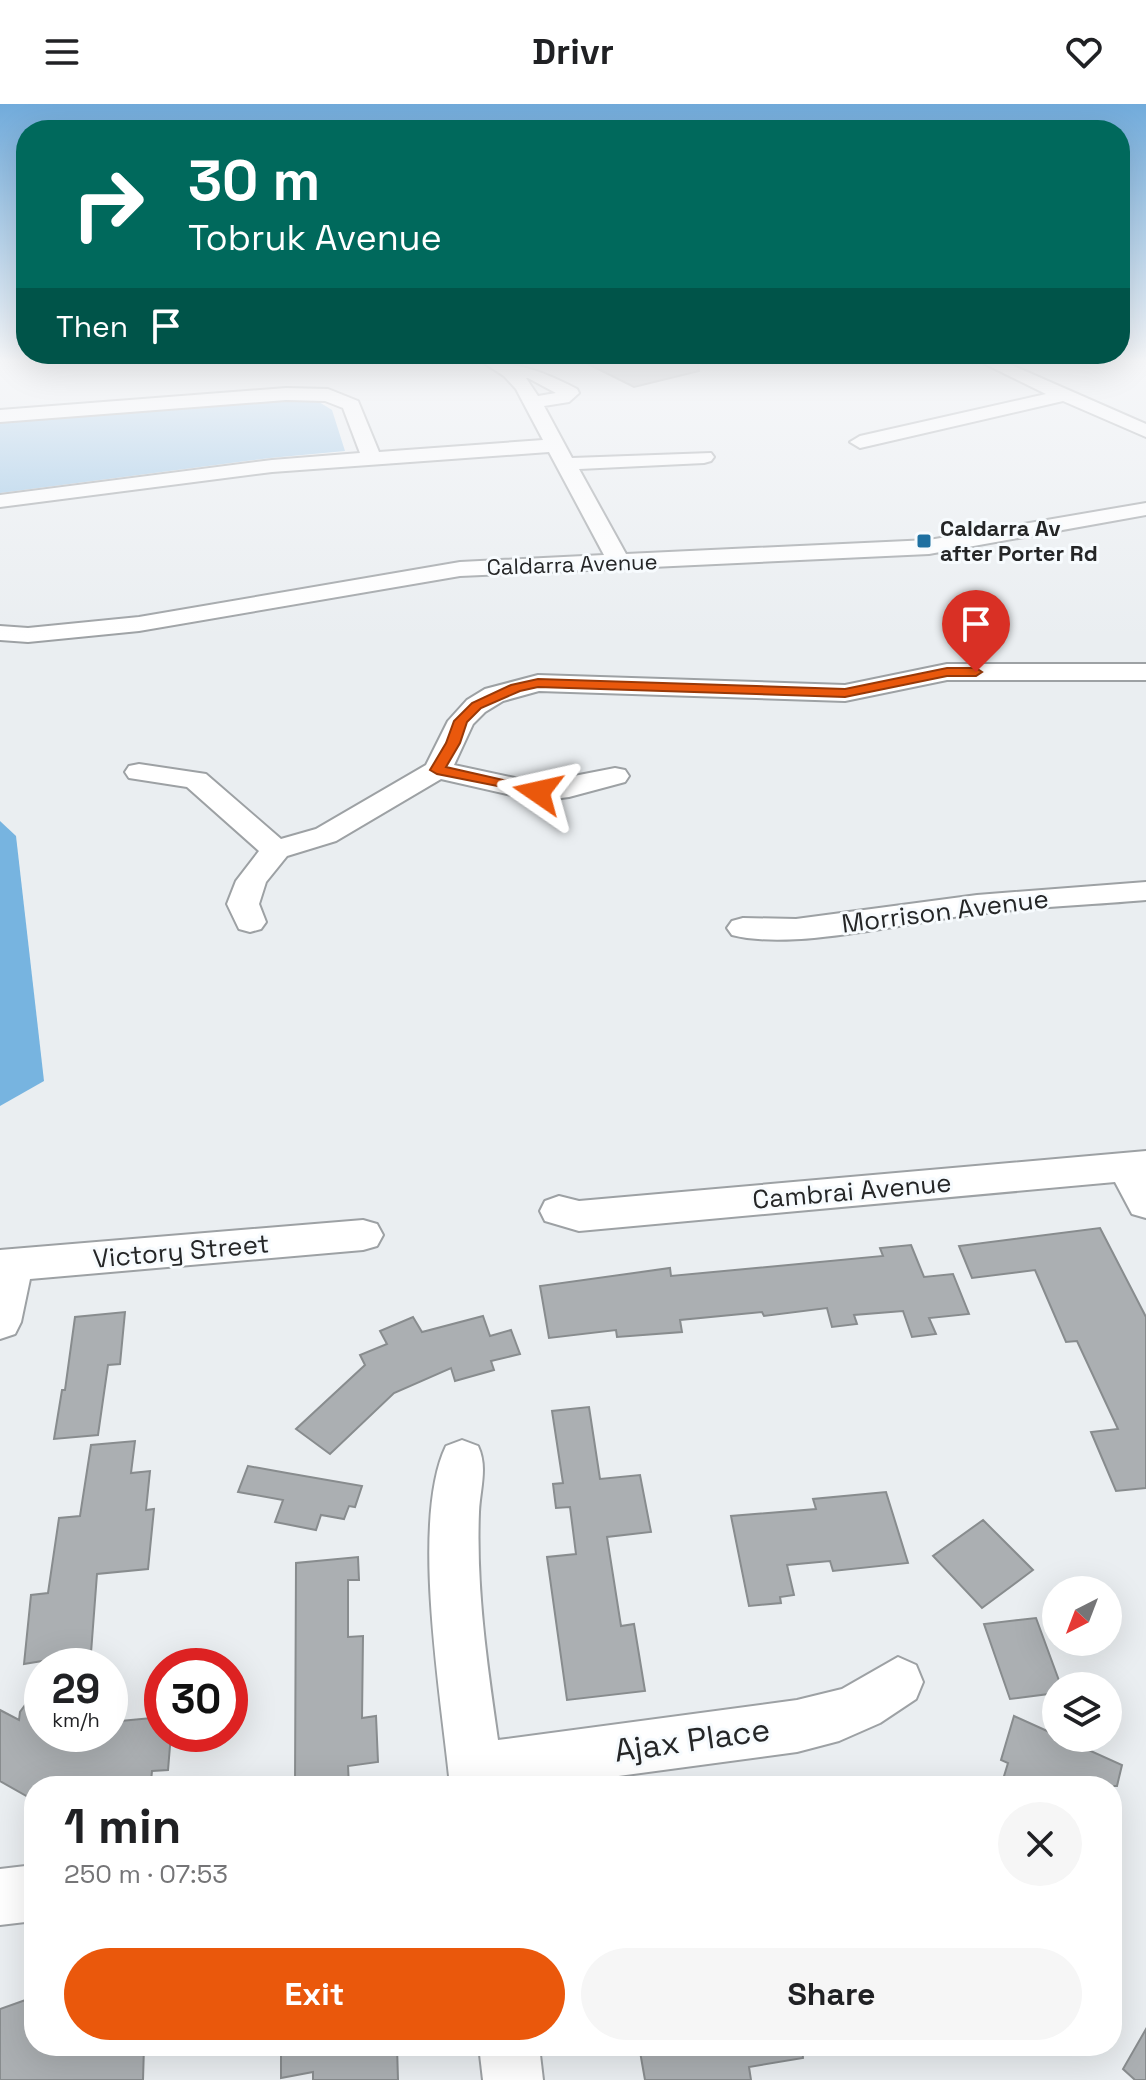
<!DOCTYPE html>
<html lang="en">
<head>
<meta charset="utf-8">
<style>
	body { margin:0; font-family:"Space Grotesk",sans-serif; background:#f6f6f6; color:#202124; height:100vh; display:flex; flex-direction:column; font-size:30px; white-space:nowrap }
	* { box-sizing:border-box; margin:0 }
	p { font-size:26px; color:#757577 }
	.icon { flex:none; width:44px; height:44px; fill:none; stroke:currentColor; stroke-width:2; stroke-linecap:round; stroke-linejoin:round }
	.map { position:relative; flex:1; overflow:hidden }
	.drawer { position:absolute; left:24px; top:1672px; width:1098px; height:280px; display:flex; flex-direction:column; background:#fff; border-radius:32px; box-shadow:0 8px 32px #0002 }
	.drawer>* { flex:none }
	.banner { position:absolute; left:16px; top:16px; width:1114px; height:244px; border-radius:32px; box-shadow:0 8px 32px #0002; background:#00695c; color:#fff; overflow:hidden }
	.needle { width:52px; rotate:222deg }
	.fabs { position:absolute; left:1042px; top:1472px; display:grid; gap:16px }
	.fabs a { display:grid; place-items:center; width:80px; height:80px; border-radius:50%; background:#fff; box-shadow:0 8px 32px #0002; font-size:40px }
	.speed { position:absolute; left:24px; top:1544px; display:flex; gap:16px; font-size:40px; font-weight:700; text-align:center }
	.speed>* { display:grid; place-content:center; width:104px; height:104px; border-radius:50%; background:#fff; box-shadow:0 8px 32px #0002; line-height:1 }
	.speed small { font-size:20px; font-weight:400 }
	.speed .limit { border:12px solid #d22; background:#fff; color:#111 }
	.pin { position:absolute; display:grid; place-items:center; width:68px; height:68px; color:#fff; margin:-82px -34px; border-radius:50% 50% 50% 0; rotate:-45deg; box-shadow:0 0 8px #0007 }
	.pin .icon { rotate:45deg }
	.me { position:absolute; width:88px; margin:-44px; rotate:281deg; stroke-linejoin:round; filter:drop-shadow(0 0 6px #0008) }
	.turn { display:flex; align-items:center; gap:28px; height:168px; padding:0 40px; font-size:36px }
	.turn .icon { width:104px; height:104px; stroke-width:2.5 }
	.turn b { display:block; font-size:56px; line-height:68px }
	.then { display:flex; align-items:center; height:76px; padding:0 40px; background:#0003; gap:16px; font-size:30px }
	.round { display:grid; place-items:center; flex:none; width:84px; height:84px; border-radius:42px; background:#f6f6f6 }
	.head { display:flex; align-items:center; justify-content:space-between; height:136px; padding:0 40px }
	h1 { font-size:48px; font-weight:700; line-height:60px }
	.button { display:flex; gap:16px; margin-top:auto; padding:16px 40px }
	.button a { flex:1; height:92px; border-radius:48px; background:#ea580c; color:#fff; font-size:32px; font-weight:700; line-height:92px; text-align:center }
	.button a+a { background:#f6f6f6; color:#202124 }
	header { display:flex; justify-content:space-between; align-items:center; height:104px; padding:0 40px; background:#fff; font-size:36px; font-weight:700 }
	.map>svg:first-child { display:block }
	.green { fill:#98c4e5 }
	.forest { fill:#77b4e0 }
	.building { fill:#abafb2; stroke:#888c8e; stroke-width:2 }
	.lines { fill:none; stroke-linecap:round; stroke-linejoin:round }
	.minor-casing { stroke:#9da1a4; stroke-width:4 }
	.minor { fill:#fff; fill-rule:evenodd }
	.route { fill:#ea580c; stroke:#983908; stroke-width:2 }
	.poi-dot { fill:#1e70a1; stroke:#f7fbfe; stroke-width:3 }
	.labels { text-anchor:middle; stroke-width:6; stroke-linejoin:round; paint-order:stroke }
	.far-poi-label { font-size:22px; font-weight:bold; fill:#252627; stroke:#f7fbfe; text-anchor:start }
	.far-street-label { font-size:22px; fill:#252627; stroke:#f7fbfe }
	.street-label { font-size:26px; fill:#252627; stroke:#f7fbfe }
	.near-street-label { font-size:32px; fill:#252627; stroke:#f7fbfe }
</style>
</head>
<body>
<header><svg class="icon" aria-label="menu" viewBox="0 0 24 24"><path d="M4 6h16M4 12h16M4 18h16"/></svg>Drivr<svg class="icon" aria-label="heart" viewBox="0 0 24 24"><path d="M12 20l-8-8c-3-5 5-10 8-4 3-6 11-1 8 4z"/></svg></header>
<div class="map">
<svg width="1146" height="1976" viewBox="0 0 1146 1976">
	<rect width="100%" height="100%" fill="#eaeef1"/>
	<polygon class="green" points="300,294 319,298 332,306 345,347 270,354 0,389 0,318"/>
	<polygon class="forest" points="0,717 16,732 44,977 0,1002"/>
	<g class="building">
		<polygon points="586,259 698,259 699,267 634,283"/>
		<polygon points="1100,1124 1146,1213 1146,1384 1116,1387 1091,1328 1118,1325 1077,1237 1066,1238 1035,1166 972,1174 959,1142"/>
		<polygon points="911,1141 924,1173 953,1170 969,1210 929,1214 936,1230 912,1233 903,1207 854,1211 857,1220 832,1223 827,1204 764,1212 762,1208 680,1216 682,1228 617,1233 616,1226 549,1234 540,1182 670,1164 671,1172 883,1152 880,1144"/>
		<polygon points="125,1208 120,1260 108,1261 98,1331 54,1335 62,1286 65,1286 75,1213"/>
		<polygon points="483,1212 490,1232 511,1226 520,1250 491,1257 494,1266 455,1277 451,1264 394,1289 330,1350 296,1325 365,1261 360,1251 387,1240 380,1227 413,1213 422,1228"/>
		<polygon points="589,1303 600,1375 640,1371 651,1428 607,1433 621,1522 634,1520 645,1587 567,1596 547,1453 576,1450 570,1403 556,1404 553,1380 563,1379 552,1307"/>
		<polygon points="135,1337 131,1369 150,1367 146,1406 154,1405 148,1465 97,1470 91,1549 24,1560 31,1491 48,1489 59,1414 80,1412 91,1341"/>
		<polygon points="248,1362 287,1369 362,1382 355,1403 349,1402 344,1415 321,1411 316,1426 275,1418 283,1396 238,1388"/>
		<polygon points="886,1388 908,1459 833,1467 830,1457 787,1461 794,1491 780,1493 781,1499 749,1502 731,1412 816,1405 813,1395"/>
		<polygon points="983,1416 1033,1466 982,1504 933,1452"/>
		<polygon points="358,1453 359,1476 348,1476 348,1533 363,1532 362,1614 376,1612 378,1658 348,1662 349,1682 295,1682 296,1459"/>
		<polygon points="1036,1514 1061,1582 1056,1582 1056,1589 1010,1595 984,1520"/>
		<polygon points="42,1578 42,1630 110,1630 110,1618 162,1613 162,1630 171,1630 168,1666 152,1667 151,1678 115,1682 34,1682 30,1694 0,1677 0,1606 19,1616 20,1608"/>
		<polygon points="1014,1612 1056,1631 1056,1634 1062,1634 1122,1661 1117,1682 1001,1682 1008,1659 1001,1656"/>
		<polygon points="34,1893 34,1942 144,1942 143,1976 0,1976 0,1905"/>
		<polygon points="1146,1925 1146,1976 1135,1976 1123,1965"/>
		<polygon points="281,1942 397,1942 398,1976 313,1976 313,1968 281,1974"/>
		<polygon points="639,1942 802,1942 803,1954 749,1963 751,1976 645,1976"/>
	</g>
	<g class="lines">
		<g class="minor-casing">
			<g id="minor">
				<path d="M484,259c35,-1 62,10 93,26l2,4 -10,9 -25,4 28,52 139,-5 3,4 -3,4 -7,2 -125,6 47,85 303,-14 217,-37v12l-217,39 -469,22 -321,55 -111,11 -28,-2v-14l28,2 111,-11 321,-55 144,-7 -55,-103 -277,20 -272,35v-12l272,-35 88,-7 -17,-45 -18,-7 -39,-1 -286,22v-12l286,-22 42,1 30,12 21,51 164,-12 -27,-51 -12,-13zM526,274h2l28,15 -18,3z"/>
				<polygon points="983,259 1007,259 1146,320 1146,333 1063,297 860,344 850,338 860,332 1046,290"/>
				<polygon points="947,560 1146,560 1146,576 947,576 845,597 539,587 503,597 485,608 473,620 454,661 538,679 615,664 625,666 629,672 625,678 569,693 538,697 441,675 336,737 287,752 266,778 259,800 266,818 261,825 250,828 239,825 227,800 236,777 259,747 187,683 129,674 125,668 129,662 139,660 206,670 281,735 316,725 426,661 448,617 467,596 485,585 538,571 845,581"/>
				<path d="M1146,778v18c-57,5 -114,7 -171,14 -67,8 -181,37 -243,21l-5,-7 5,-7 11,-3 53,1 181,-24z"/>
				<polygon points="1146,1047 1146,1114 1132,1110 1115,1078 579,1127 545,1117 540,1107 545,1097 559,1092 579,1097"/>
				<polygon points="363,1116 377,1120 383,1131 377,1142 363,1146 30,1175 21,1218 15,1230 0,1235 0,1146"/>
				<path d="M462,1336l16,6c10,21 2,43 1,66 -3,77 8,152 19,228l299,-40 45,-11 56,-32 18,8 7,17 -7,17 -36,24 -41,18 -42,11 -253,34h-94c-8,-85 -40,-265 -4,-340z"/>
				<polygon points="34,1761 34,1817 0,1821 0,1765"/>
				<polygon points="479,1942 539,1942 543,1976 483,1976"/>
			</g>
		</g>
		<use href="#minor" class="minor"/>
	</g>
	<linearGradient id="sky" x2="0" y2="1"><stop stop-color="#71abdb"/><stop offset="0.48" stop-color="#f6f7f9"/><stop offset="1" stop-color="#f6f7f9" stop-opacity="0"/></linearGradient>
	<rect width="1146" height="535" fill="url(#sky)"/>
	<polygon class="route" points="947,564 976,564 982,568 976,572 947,572 845,593 538,583 520,587 481,604 467,618 460,639 446,663 543,685 543,691 437,670 430,666 446,639 454,617 472,599 511,581 538,575 845,585"/>
	<rect class="poi-dot" x="916" y="429" width="16" height="16" rx="4"/>
	<g class="labels">
		<g class="far-poi-label">
			<text x="940" y="432">Caldarra Av<tspan x="940" dy="25">after Porter Rd</tspan></text>
		</g>
		<g class="far-street-label">
			<text transform="translate(572 460) rotate(-2)" y="8">Caldarra Avenue</text>
		</g>
		<g class="street-label">
			<text transform="translate(945 807) rotate(-7)" y="9">Morrison Avenue</text>
			<text transform="translate(852 1087) rotate(-5)" y="9">Cambrai Avenue</text>
			<text transform="translate(181 1147) rotate(-5)" y="9">Victory Street</text>
		</g>
		<g class="near-street-label">
			<text transform="translate(692 1636) rotate(-8)" y="11">Ajax Place</text>
		</g>
	</g>
</svg>
<div class="fabs">
<a><svg class="needle" viewBox="-14 -14 28 28"><path d="M0-13l5 13h-10z" fill="#e53935"/><path d="M0 13l5-13h-10z" fill="#757577"/></svg></a>
<a><svg class="icon" aria-label="layers" viewBox="0 0 24 24"><path d="M12 4l9 5-9 5-9-5zM3 14l9 5 9-5"/></svg></a>
</div>
<div class="speed"><div>29<small>km/h</small></div><div class="limit">30</div></div>
<div class="pin" style="left:976px;top:568px;background:#d93025"><svg class="icon" aria-label="arrive" viewBox="0 0 24 24"><path d="M6 21V4h12l-3 4 3 4H6"/></svg></div>
<svg class="me" style="left:538px;top:688px" viewBox="-20 -20 40 40"><path d="M0-17L14 15 0 8-14 15z" fill="#ea580c" stroke="#fff" stroke-width="4"/></svg>
<div class="banner">
<div class="turn"><svg class="icon" aria-label="right" viewBox="0 0 24 24"><path d="M7 20v-9h11M14 6l5 5-5 5"/></svg><div><b>30 m</b>Tobruk Avenue</div></div>
<div class="then">Then<svg class="icon" aria-label="arrive" viewBox="0 0 24 24"><path d="M6 21V4h12l-3 4 3 4H6"/></svg></div>
</div>
<section class="drawer">
<div class="head"><div><h1>1 min</h1><p>250 m · 07:53</p></div><a class="round"><svg class="icon" aria-label="close" viewBox="0 0 24 24"><path d="M6 6l12 12M18 6L6 18"/></svg></a></div>
<div class="button"><a>Exit</a><a>Share</a></div>
</section>
</div>
</body>
</html>
